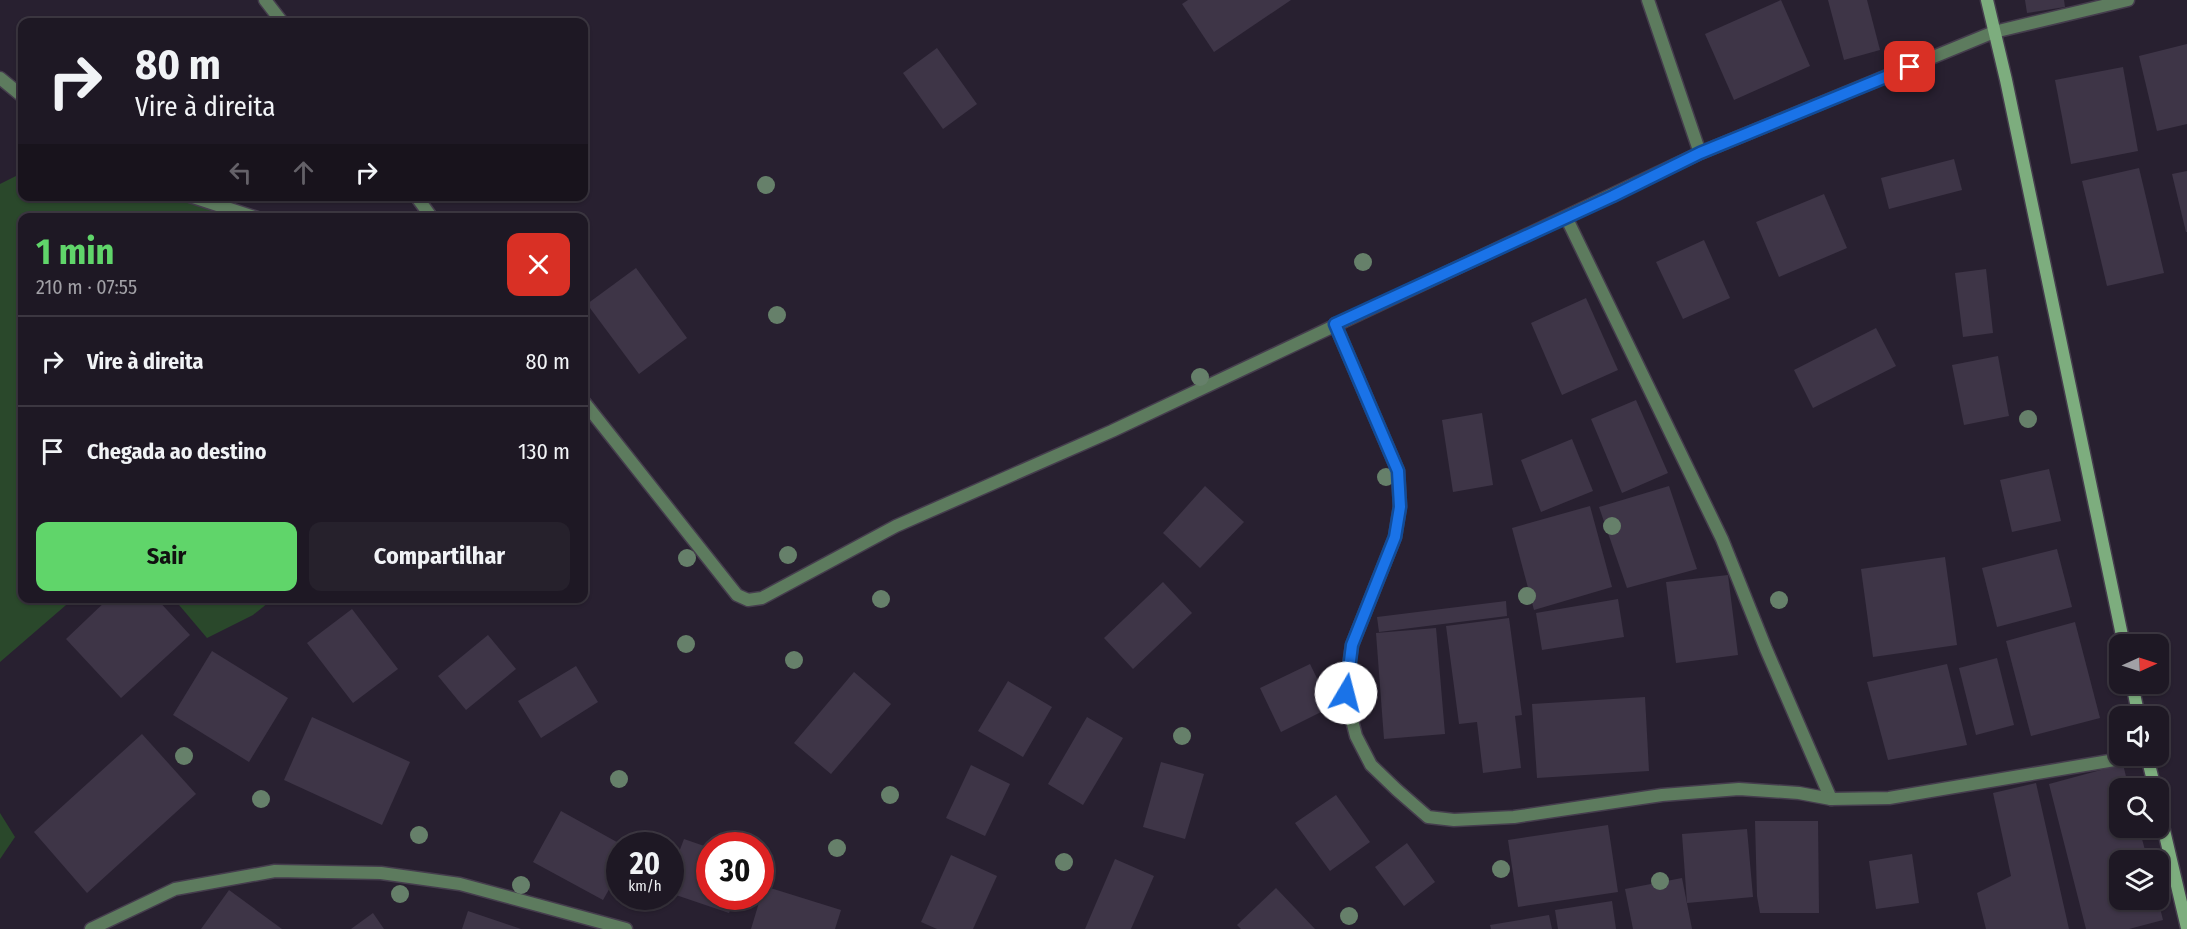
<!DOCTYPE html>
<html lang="pt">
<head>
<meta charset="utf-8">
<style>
	body { margin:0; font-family:"Fira Sans Condensed",sans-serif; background:#26212c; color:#f1f3f6; height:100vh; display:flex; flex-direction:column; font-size:22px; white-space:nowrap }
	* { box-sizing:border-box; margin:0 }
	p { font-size:20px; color:#a1a0a6 }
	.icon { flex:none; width:33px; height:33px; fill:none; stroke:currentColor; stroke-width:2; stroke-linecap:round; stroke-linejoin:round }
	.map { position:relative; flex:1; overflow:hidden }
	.drawer { position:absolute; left:18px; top:213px; width:570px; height:390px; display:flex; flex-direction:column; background:#1e1824; border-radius:12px; box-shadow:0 2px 4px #0004,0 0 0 2px #3c3741 }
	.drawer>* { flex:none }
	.top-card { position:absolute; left:18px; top:18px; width:570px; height:183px; border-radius:12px; box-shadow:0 2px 4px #0004,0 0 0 2px #3c3741; background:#1e1824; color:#f1f3f6; overflow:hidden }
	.needle { width:39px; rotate:87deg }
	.tools { position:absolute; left:2109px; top:634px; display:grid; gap:12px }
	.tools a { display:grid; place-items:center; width:60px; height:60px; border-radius:12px; background:#1e1824; box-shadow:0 2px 4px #0004,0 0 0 2px #3c3741; font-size:30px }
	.speed { position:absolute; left:606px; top:832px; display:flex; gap:12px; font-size:30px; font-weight:700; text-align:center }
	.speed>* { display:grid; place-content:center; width:78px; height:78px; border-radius:50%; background:#1e1824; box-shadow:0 2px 4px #0004,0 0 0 2px #3c3741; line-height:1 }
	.speed small { font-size:15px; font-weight:400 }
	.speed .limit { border:9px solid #d22; background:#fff; color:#111 }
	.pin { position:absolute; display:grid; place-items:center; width:51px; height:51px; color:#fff; margin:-26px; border-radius:12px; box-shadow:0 3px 9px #0006 }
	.me { position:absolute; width:66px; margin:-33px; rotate:8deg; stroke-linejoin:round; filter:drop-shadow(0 0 4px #0008) }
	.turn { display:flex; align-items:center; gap:21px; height:126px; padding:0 18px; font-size:27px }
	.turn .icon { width:78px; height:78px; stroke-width:2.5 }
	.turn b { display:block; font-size:42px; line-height:51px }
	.lanes { display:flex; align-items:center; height:57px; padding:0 18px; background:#0003; justify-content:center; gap:30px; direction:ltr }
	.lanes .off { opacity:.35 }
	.round { display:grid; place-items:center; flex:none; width:63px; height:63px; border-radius:12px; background:#26212c }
	.overview { display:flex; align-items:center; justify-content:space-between; height:102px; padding:0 18px }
	h1 { font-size:36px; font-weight:700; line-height:45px; color:#60d56a }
	.action { display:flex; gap:12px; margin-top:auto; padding:12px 18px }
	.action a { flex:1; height:69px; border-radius:12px; background:#60d56a; color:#111; font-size:24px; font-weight:700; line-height:69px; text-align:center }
	.action a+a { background:#26212c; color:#f1f3f6 }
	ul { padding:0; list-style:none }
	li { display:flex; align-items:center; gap:18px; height:90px; padding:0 18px; border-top:2px solid #3c3741 }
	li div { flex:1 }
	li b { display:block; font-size:22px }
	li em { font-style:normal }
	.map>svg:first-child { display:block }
	.green { fill:#2a482b }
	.building { fill:#3e3547 }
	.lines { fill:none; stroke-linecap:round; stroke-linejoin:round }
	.minor-casing { stroke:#453d4d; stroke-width:15 }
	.secondary-casing { stroke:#453d4d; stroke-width:15 }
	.minor { stroke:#5d7b5e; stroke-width:12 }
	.secondary { stroke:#7dad7e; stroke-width:12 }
	.tree { fill:#66806a }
	.route-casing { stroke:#114b97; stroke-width:15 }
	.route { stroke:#1a73e8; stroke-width:10 }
</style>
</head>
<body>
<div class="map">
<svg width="2187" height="929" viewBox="0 0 2187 929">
	<rect width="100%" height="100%" fill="#282030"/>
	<g class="green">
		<polygon points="22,171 22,196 223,197 216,217 22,218 22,598 73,599 0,662 0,184 16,176"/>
		<polygon points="174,599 273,599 253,615 207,638"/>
		<polygon points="0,813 15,837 0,859"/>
	</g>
	<g class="building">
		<polygon points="1188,0 1291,0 1214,52 1182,4"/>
		<polygon points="1781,0 1810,66 1734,100 1705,34"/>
		<polygon points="1828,0 1867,0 1880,50 1844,60"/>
		<polygon points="2025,0 2064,0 2065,7 2027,13"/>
		<polygon points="2187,44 2187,124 2157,131 2139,56"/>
		<polygon points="937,48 977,104 943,129 903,73"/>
		<polygon points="2123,67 2138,151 2071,164 2055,80"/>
		<polygon points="1954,159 1962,190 1889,209 1881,178"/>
		<polygon points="2139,168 2164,273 2107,286 2082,181"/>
		<polygon points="2187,171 2187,232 2186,232 2172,174"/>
		<polygon points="1824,194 1847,248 1779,277 1756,222"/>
		<polygon points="1704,240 1730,298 1683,319 1656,262"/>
		<polygon points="636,268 687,338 639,374 587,304"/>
		<polygon points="1986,269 1993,333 1963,337 1955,273"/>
		<polygon points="1586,298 1618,370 1562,395 1531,323"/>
		<polygon points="1876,328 1896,366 1813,408 1794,370"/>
		<polygon points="1998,356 2009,416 1964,425 1952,365"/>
		<polygon points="1636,400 1668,473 1622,493 1591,419"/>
		<polygon points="1482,413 1493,485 1453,492 1442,420"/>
		<polygon points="1572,439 1593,491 1541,512 1521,460"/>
		<polygon points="2049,469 2061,521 2012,532 2000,480"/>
		<polygon points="1205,486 1244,522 1200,568 1163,533"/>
		<polygon points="1669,486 1697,569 1627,588 1599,507"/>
		<polygon points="1590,506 1612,587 1534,610 1512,528"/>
		<polygon points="2057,549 2072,607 1997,627 1982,568"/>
		<polygon points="1945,557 1957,645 1873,657 1861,569"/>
		<polygon points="1728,575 1738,655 1676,663 1666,582"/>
		<polygon points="1163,582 1192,613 1133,669 1104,638"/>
		<polygon points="109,598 156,598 190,635 121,698 66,639"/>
		<polygon points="1618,599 1624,637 1542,650 1536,613"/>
		<polygon points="1506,601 1507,616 1379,632 1377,617"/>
		<polygon points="352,609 398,669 353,703 307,643"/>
		<polygon points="1509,618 1522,715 1515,716 1521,768 1483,773 1477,722 1459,724 1446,626"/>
		<polygon points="2075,622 2100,718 2031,736 2006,641"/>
		<polygon points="1436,628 1445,734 1384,739 1376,633"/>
		<polygon points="488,635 516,669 466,710 438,676"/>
		<polygon points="212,651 288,698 249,762 173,715"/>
		<polygon points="1997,658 2014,725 1976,735 1959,668"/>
		<polygon points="1310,664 1331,707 1281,732 1260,688"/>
		<polygon points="1947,664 1967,745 1888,760 1867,682"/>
		<polygon points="576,666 598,702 541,738 518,701"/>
		<polygon points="854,672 891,704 831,774 794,743"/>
		<polygon points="1008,681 1052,707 1023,757 978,731"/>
		<polygon points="1645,697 1649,771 1537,778 1532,704"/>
		<polygon points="312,717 410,762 382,825 284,780"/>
		<polygon points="1087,717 1123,738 1083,805 1048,784"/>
		<polygon points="142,734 196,794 87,893 34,832"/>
		<polygon points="1161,762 1204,774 1185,839 1143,827"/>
		<polygon points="2123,764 2129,789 2120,789 2120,828 2139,828 2148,861 2120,861 2120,900 2158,900 2163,920 2129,929 2086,929 2049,784"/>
		<polygon points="971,765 1010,784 985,836 946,818"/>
		<polygon points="2036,783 2069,929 1986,929 1977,893 2011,876 1993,793"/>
		<polygon points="1336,795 1370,842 1330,871 1295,823"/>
		<polygon points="561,811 624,846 620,846 620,870 603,900 533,862"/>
		<polygon points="1755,821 1818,821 1819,913 1760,913 1757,896"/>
		<polygon points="1608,825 1618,892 1518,907 1508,840"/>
		<polygon points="1747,829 1753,897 1687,903 1682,834"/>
		<polygon points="684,839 710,848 710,897 735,897 729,913 670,893 670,876"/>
		<polygon points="1407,843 1435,882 1404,906 1375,867"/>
		<polygon points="1912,854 1919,903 1876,909 1869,861"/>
		<polygon points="951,855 997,876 973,929 937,929 921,922"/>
		<polygon points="1115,859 1154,876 1131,929 1085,929"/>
		<polygon points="1682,878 1692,929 1633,929 1625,889"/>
		<polygon points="764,886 841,910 835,929 751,929"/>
		<polygon points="1276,888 1315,929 1241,929 1237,925"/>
		<polygon points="229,890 282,929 201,929"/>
		<polygon points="1612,901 1616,929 1558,929 1555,910"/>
		<polygon points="468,911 521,929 462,929"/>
		<polygon points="373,913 384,929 351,929"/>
		<polygon points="1549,915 1552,929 1491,929 1490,925"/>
	</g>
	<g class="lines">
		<g class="minor-casing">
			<g id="minor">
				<polyline points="265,0 282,22"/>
				<polyline points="1648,0 1700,153"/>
				<polyline points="0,78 22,96"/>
				<polyline points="190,196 257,218"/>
				<polyline points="416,196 432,218"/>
				<polyline points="1566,217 1722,539 1766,649 1831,799"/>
				<polyline points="1335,324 1398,471 1400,506 1395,537 1352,645 1345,693 1356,736 1371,765 1397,790 1428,817 1454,820 1514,817 1662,795 1739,789 1799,793 1831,799 1889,798 2139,756"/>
				<polyline points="584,402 737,595 748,600 762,598 896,526 1112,431 1700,153 1994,32 2128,0"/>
				<polyline points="91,929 175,889 275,871 381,873 460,884 626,929"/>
			</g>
		</g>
		<g class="secondary-casing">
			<g id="secondary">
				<polyline points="1987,0 2006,80 2124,645"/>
				<polyline points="2132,684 2139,717"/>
				<polyline points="2147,756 2155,789"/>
				<polyline points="2158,805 2187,928"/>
			</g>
		</g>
		<use href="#minor" class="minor"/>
		<use href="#secondary" class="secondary"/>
	</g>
	<g class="tree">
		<circle cx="766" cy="185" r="9"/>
		<circle cx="1363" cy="262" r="9"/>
		<circle cx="777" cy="315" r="9"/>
		<circle cx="1200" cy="377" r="9"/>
		<circle cx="2028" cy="419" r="9"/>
		<circle cx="1386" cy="477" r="9"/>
		<circle cx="1612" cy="526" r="9"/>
		<circle cx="788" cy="555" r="9"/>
		<circle cx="687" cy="558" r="9"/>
		<circle cx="1527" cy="596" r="9"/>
		<circle cx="881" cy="599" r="9"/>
		<circle cx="1779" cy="600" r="9"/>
		<circle cx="686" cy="644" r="9"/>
		<circle cx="794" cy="660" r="9"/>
		<circle cx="1182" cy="736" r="9"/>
		<circle cx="184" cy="756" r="9"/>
		<circle cx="619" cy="779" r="9"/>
		<circle cx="890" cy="795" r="9"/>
		<circle cx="261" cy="799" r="9"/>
		<circle cx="419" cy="835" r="9"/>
		<circle cx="837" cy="848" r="9"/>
		<circle cx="1064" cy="862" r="9"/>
		<circle cx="1501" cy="869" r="9"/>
		<circle cx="1660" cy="881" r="9"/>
		<circle cx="521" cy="885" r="9"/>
		<circle cx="400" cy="894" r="9"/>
		<circle cx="1349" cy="916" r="9"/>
	</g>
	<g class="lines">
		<g class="route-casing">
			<polyline id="route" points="1346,693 1352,645 1395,537 1400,507 1398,471 1335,324 1613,196 1700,153 1910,67"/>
		</g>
		<use href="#route" class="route"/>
	</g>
</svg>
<div class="tools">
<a><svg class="needle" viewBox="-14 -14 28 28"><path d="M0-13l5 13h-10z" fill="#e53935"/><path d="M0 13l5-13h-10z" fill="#a1a0a6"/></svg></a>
<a><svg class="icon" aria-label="sound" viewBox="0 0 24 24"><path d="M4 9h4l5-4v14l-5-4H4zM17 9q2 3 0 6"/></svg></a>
<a><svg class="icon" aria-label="search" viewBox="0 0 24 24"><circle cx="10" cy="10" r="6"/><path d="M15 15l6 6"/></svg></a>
<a><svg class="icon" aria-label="layers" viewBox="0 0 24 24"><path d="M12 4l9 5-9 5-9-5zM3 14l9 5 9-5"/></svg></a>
</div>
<div class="speed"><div>20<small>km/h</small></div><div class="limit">30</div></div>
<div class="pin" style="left:1910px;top:67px;background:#d93025"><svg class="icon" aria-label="arrive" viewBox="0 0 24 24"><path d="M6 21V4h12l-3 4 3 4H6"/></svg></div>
<svg class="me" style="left:1346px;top:693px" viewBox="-20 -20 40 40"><circle r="19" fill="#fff"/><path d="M0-13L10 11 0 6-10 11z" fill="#1a73e8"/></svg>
<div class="top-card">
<div class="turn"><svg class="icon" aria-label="right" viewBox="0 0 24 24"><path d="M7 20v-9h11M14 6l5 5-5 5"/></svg><div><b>80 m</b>Vire à direita</div></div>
<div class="lanes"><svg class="icon off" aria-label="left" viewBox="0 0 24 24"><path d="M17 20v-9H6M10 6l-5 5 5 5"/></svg><svg class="icon off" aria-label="ahead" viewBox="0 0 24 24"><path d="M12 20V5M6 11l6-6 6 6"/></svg><svg class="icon" aria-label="right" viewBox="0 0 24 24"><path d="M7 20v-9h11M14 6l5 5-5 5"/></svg></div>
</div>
<section class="drawer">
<div class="overview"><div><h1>1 min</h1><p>210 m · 07:55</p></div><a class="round" style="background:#d93025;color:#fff"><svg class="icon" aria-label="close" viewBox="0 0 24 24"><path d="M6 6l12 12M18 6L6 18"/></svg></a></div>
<ul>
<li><svg class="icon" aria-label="right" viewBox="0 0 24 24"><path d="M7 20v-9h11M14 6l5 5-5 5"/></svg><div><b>Vire à direita</b></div><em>80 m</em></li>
<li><svg class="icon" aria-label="arrive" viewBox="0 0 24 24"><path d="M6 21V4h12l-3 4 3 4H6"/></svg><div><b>Chegada ao destino</b></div><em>130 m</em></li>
</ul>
<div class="action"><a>Sair</a><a>Compartilhar</a></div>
</section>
</div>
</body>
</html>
